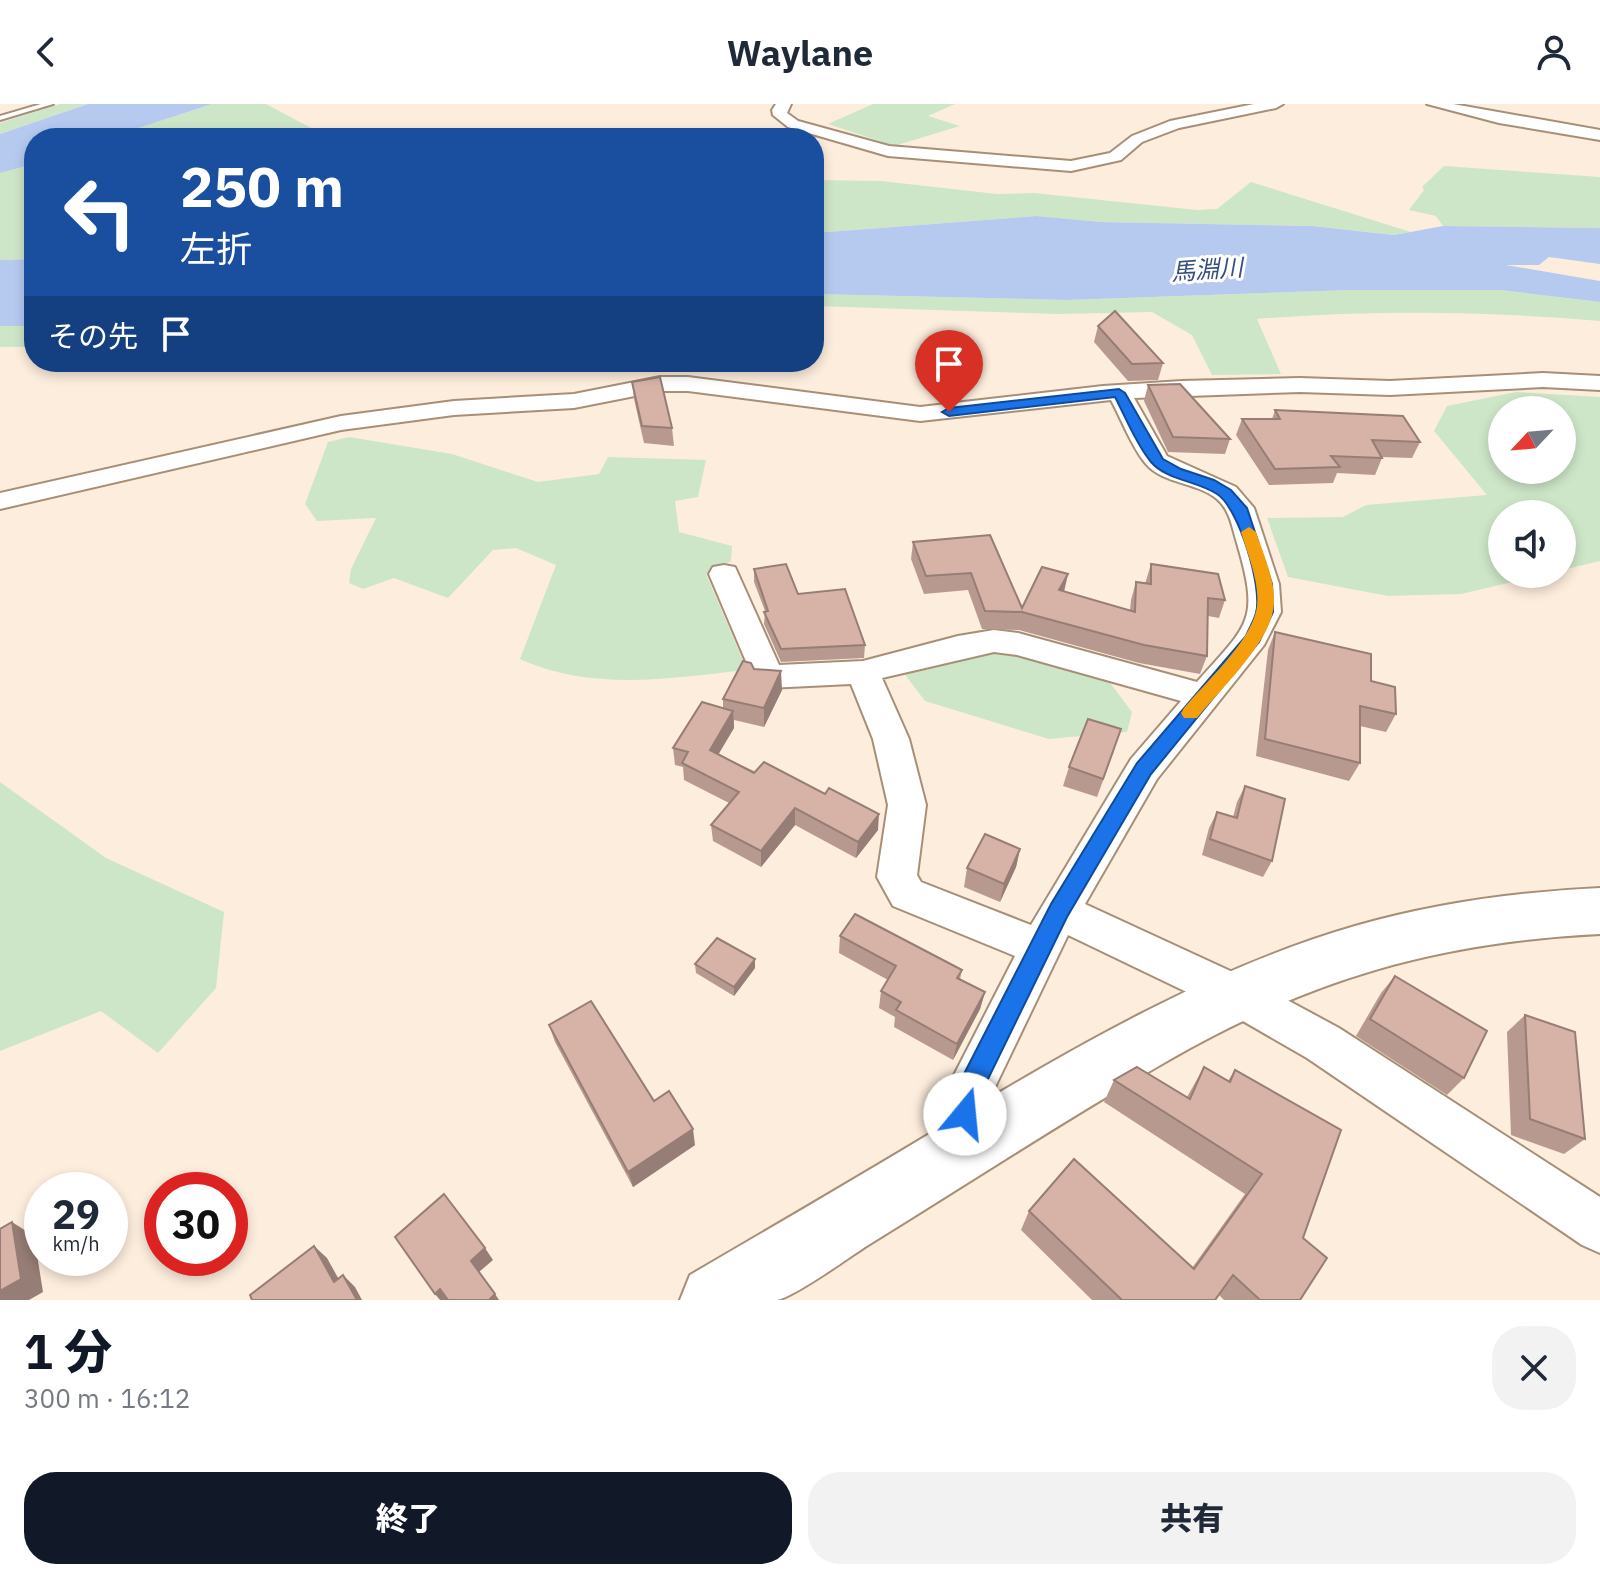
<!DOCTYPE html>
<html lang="ja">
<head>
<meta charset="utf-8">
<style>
	body { margin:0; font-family:"IBM Plex Sans","Noto Sans JP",sans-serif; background:#f2f2f3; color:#1f2937; height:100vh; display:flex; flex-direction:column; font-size:30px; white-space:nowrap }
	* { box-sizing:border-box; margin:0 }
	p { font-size:26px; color:#747a83 }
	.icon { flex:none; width:44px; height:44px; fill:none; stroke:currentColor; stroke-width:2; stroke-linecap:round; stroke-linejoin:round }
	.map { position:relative; height:1196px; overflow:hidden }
	.drawer { display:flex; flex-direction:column; background:#fff; flex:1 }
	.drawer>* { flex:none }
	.top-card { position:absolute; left:24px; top:24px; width:800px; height:244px; border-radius:32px; box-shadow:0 4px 12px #0003; background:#1a4fa0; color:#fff; overflow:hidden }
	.needle { width:52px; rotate:244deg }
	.tools { position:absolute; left:1488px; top:292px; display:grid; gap:16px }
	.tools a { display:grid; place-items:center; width:88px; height:88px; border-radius:50%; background:#fff; box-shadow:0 4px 12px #0003; font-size:40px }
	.speed { position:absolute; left:24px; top:1068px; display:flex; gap:16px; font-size:40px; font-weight:700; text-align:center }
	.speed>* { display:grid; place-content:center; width:104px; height:104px; border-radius:50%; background:#fff; box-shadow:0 4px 12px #0003; line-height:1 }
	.speed small { font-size:20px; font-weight:400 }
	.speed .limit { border:12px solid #d22; background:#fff; color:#111 }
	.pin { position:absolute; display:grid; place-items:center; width:68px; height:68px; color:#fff; margin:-82px -34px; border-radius:50% 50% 50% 0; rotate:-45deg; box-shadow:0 0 8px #0007 }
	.pin .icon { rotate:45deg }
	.me { position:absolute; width:88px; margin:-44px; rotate:17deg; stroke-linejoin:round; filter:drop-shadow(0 0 6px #0008) }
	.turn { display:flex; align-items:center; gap:28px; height:168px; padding:0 24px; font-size:36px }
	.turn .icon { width:104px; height:104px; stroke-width:2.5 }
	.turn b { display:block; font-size:56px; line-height:68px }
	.then { display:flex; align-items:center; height:76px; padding:0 24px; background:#0003; gap:16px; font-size:30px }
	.round { display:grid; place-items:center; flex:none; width:84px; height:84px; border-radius:32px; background:#f2f2f3 }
	.head { display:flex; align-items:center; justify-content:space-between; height:136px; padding:0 24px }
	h1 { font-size:48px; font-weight:800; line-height:60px; color:#111827 }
	.cta { display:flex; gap:16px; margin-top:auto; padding:16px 24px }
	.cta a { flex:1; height:92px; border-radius:32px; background:#111827; color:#fff; font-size:32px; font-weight:800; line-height:92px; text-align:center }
	.cta a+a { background:#f2f2f3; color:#1f2937 }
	header { display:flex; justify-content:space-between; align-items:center; height:104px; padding:0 24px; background:#fff; font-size:36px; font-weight:800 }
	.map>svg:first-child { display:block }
	.green { fill:#cee6c8; fill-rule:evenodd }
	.water { fill:#b6caf0 }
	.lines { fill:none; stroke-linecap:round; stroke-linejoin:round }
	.lane-casing { stroke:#a78f77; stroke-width:4 }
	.street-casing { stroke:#a78f77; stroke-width:4 }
	.secondary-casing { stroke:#a78f77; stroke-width:4 }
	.lane { fill:#fff; fill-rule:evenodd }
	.street { fill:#fff; fill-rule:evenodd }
	.secondary { fill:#fff; fill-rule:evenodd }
	.wall { fill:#b89990 }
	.shaded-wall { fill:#967d75 }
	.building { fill:#d6b2a7; stroke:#967d75; stroke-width:2 }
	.route { fill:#1a73e8; stroke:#114b97; stroke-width:2 }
	.slow { fill:#f59e0b }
	.labels { text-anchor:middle; stroke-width:6; stroke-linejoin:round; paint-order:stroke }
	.far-water-label { font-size:24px; font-style:italic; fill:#364e7f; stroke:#fff }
</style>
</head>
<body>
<header><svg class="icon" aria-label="back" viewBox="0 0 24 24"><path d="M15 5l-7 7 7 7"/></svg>Waylane<svg class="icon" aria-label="person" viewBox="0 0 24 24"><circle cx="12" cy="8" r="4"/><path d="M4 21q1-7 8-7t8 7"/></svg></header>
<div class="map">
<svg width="1600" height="1196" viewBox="0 0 1600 1196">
	<rect width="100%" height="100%" fill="#fdeddd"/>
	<g class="green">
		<polygon points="60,0 88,0 0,30 0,19"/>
		<polygon points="212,0 266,0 330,34 108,34"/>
		<polygon points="873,0 955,0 928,12 960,22 894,42 828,20"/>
		<polygon points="34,60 34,155 0,156 0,69"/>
		<polygon points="1444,62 1600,73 1600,124 1443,122 1436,112 1409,106 1424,86 1422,83"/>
		<polygon points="814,76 881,77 997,90 1034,89 1197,106 1217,105 1251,78 1411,128 1394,131 1312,122 1102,118 1037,112 814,129"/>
		<path d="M1351,186h149l100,12v19c-114,-10 -229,-11 -343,-2l24,55 -69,1 -20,-40 -40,-23 -95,2 -243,-8v-12l254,6z"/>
		<rect x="0" y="222" width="34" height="21"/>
		<path d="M1516,288l84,5v164l-38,9v-56h-60v60h44l-85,20 -73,2 -100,-19 -21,-59 76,-1 23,-12 121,-10 -53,-64 13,-25zM1502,306h60v60h-60z"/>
		<path d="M349,333l103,17 86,28 61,-8 9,-17 98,3 -8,37 -23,4 4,31 53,14 -1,15 -25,13 41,96c-76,8 -155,22 -227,-11l36,-94 -40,-17 -23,2 -45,48 -54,-20 -31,11 -14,-6 2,-14 25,-51 -59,3 -12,-17 23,-62z"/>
		<polygon points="1006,544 1105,572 1132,608 1127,628 1049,635 925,597 903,568"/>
		<polygon points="0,678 106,754 224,808 216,884 158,949 101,907 0,947"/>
	</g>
	<g class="water">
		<polygon points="88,0 212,0 108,34 34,34 34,60 0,69 0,30"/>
		<polygon points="1037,112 1102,118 1312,122 1394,131 1443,122 1600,124 1600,160 1549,153 1539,161 1506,161 1600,177 1600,198 1500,186 1351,186 1068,196 814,190 814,129"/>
		<polygon points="34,155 34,222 0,222 0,156"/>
	</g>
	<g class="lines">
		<g class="lane-casing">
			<polygon id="lane" points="41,0 53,0 0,16 0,12"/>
		</g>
		<g class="street-casing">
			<g id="street">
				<polygon points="776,0 791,0 787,9 798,17 889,42 1071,57 1110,49 1132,32 1170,17 1254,0 1283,0 1276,4 1179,24 1142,38 1121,56 1071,67 888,52 788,23 773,11 772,6"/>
				<polygon points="1427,0 1453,0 1600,26 1600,36 1499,19"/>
				<path d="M1543,269l57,3v14l-57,-3 -153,8 -90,-3 -166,6 33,58 69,31 18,21 25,76 2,28 -17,33 -107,134 -72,125 167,77 87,47 261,169v56l-18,-8 -275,-187 -85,-49 -154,-74 -72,150 -26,88 -17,8 -17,-8 -8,-17 23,-75 64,-125 -122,-50 -16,-29 11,-72 -15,-66 -22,-55 -83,4 -12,-3 -47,-111 4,-7 11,-2 11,2 44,98 84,-4 95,-25 36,-6 24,3 179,49c52,-59 63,-60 40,-139 -5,-16 -7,-33 -20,-44 -20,-17 -54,-15 -71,-35 -15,-18 -24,-44 -35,-64l-191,21 -232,-30h-28l-86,17 -120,7 -113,15 -341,79v-16l341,-77 113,-15 120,-7 86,-17h28l232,30 183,-21 79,-5 118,-3 90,3zM994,548l23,3 164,46 -50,58 -100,166 -110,-43 -4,-7 9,-70 -17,-66 -27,-61z"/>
			</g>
		</g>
		<g class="secondary-casing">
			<path id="secondary" d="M1600,784v46c-162,8 -290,45 -431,126 -103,59 -203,125 -304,187 -18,12 -71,50 -88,53 -31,0 -66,0 -97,0l10,-25c84,-49 168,-98 251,-148 131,-78 266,-158 414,-201 80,-23 162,-34 245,-38z"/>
		</g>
		<use href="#lane" class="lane"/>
		<use href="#street" class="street"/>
		<use href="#secondary" class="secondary"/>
	</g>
	<g class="wall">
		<polygon points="1098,222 1163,259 1158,276 1128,277 1094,238"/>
		<polygon points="632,278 672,324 674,342 644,339 634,295"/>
		<polygon points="1148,281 1230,335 1225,350 1168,348 1144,297"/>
		<polygon points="1275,306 1420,338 1412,354 1381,353 1382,354 1375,371 1337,369 1333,379 1269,381 1236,331 1242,315 1272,315"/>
		<polygon points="990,431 1022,504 1064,488 1130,506 1131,496 1136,478 1145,480 1151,460 1225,496 1219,514 1208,512 1207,552 1200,570 1139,559 1019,526 982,525 968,486 924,490 911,455 913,438"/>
		<polygon points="754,465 798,490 865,541 864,554 781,558 764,520 765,507 754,478"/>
		<polygon points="1275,528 1371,577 1396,610 1386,628 1360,622 1360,659 1349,677 1256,652 1268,546"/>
		<polygon points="754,565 782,586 764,623 734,616 734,624 718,650 878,726 856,754 795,721 761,763 713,737 711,721 729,699 684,676 683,663 675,661 673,644 723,604 723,595"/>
		<polygon points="1115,644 1097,693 1063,682 1069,663"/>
		<polygon points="1245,682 1272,757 1263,773 1202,751 1209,724 1217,708 1233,713 1237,698"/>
		<polygon points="1020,745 1016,763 1000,798 964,783 967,764"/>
		<polygon points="840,832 962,866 960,875 985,888 980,905 953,956 894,923 895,913 879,904 881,887 888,876 839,849"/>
		<polygon points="755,855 755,864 734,892 696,869 695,860"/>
		<polygon points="1395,872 1464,974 1447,991 1356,932 1381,889"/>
		<polygon points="1525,911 1585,1035 1564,1050 1511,1031 1507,928"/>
		<polygon points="549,921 695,1041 633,1083 555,938"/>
		<polygon points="1204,963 1228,977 1235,966 1303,1134 1300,1196 1224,1196 1219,1191 1215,1196 1092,1196 1021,1126 1029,1107 1192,1164 1245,1090 1104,998 1114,976 1187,993"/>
	</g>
	<g class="shaded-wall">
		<polygon points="1068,470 1064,488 1059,486"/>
		<polygon points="781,567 782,586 764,623 764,604"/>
		<polygon points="733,607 734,624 711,663 710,646"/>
		<polygon points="795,704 795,721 761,763 761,747"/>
		<polygon points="879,710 878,726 856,754 858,738"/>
		<polygon points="1020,745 1016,763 1000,798 1004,780"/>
		<polygon points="755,855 755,864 734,892 734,883"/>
		<polygon points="985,888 980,905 953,956 957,940"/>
		<polygon points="693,1025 695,1041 633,1083 628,1068"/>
		<polygon points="12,1118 34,1132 43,1188 29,1196 0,1196 0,1187"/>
		<polygon points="314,1142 327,1154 347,1190 334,1178"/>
		<polygon points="485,1144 493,1156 479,1168 471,1157"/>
		<polygon points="343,1171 355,1183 362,1196 357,1196"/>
		<polygon points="440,1185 449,1196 440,1196 435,1190"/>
		<polygon points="495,1190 499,1196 489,1196"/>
	</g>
	<g class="building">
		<polygon points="1115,207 1163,259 1132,260 1098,222"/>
		<polygon points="660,273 672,324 642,322 632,278"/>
		<polygon points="1180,280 1230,335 1173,333 1148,281"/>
		<polygon points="1275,306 1403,312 1420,338 1372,336 1382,354 1331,352 1340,363 1275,365 1242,315 1280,315"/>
		<polygon points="990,431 1022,504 1042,463 1068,470 1059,486 1135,508 1136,478 1151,480 1151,460 1218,470 1225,496 1208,494 1207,552 1144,541 1022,508 985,507 971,469 926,472 913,438"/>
		<polygon points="786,460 798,490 845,485 865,541 781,545 764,508 768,507 754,465"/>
		<polygon points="1275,528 1371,550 1371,577 1395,583 1396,610 1360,602 1360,659 1265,635"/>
		<polygon points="743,557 751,559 754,565 781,567 764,604 723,595"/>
		<polygon points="702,598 733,607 710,646 754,669 764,658 825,690 829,684 879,710 858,738 795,704 761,747 711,721 739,688 682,659 688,648 673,644"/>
		<polygon points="1088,615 1121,625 1103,675 1069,663"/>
		<polygon points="1245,682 1285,695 1272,757 1210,735 1217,708 1237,714"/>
		<polygon points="985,730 1020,745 1004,780 967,764"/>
		<polygon points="855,810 962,866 957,874 985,888 957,940 896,906 901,898 881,887 896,862 840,832"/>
		<polygon points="717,834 755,855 734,883 695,860"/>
		<polygon points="1395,872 1487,927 1464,974 1370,915"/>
		<polygon points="591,897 654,997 669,987 693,1025 628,1068 549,921"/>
		<polygon points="1525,911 1575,928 1585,1035 1530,1015"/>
		<polygon points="1137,963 1190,995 1204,963 1230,978 1235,966 1341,1026 1303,1134 1327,1154 1300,1196 1260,1196 1233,1171 1215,1196 1122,1196 1029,1107 1074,1055 1194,1165 1262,1070 1114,976"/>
		<polygon points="444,1090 485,1144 471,1157 495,1190 489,1196 448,1196 440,1185 435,1190 395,1133"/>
		<polygon points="12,1118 21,1175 0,1187 0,1125"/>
		<polygon points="314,1142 334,1178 343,1171 357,1196 252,1196 250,1191"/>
	</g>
	<path class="route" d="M1119,285l6,4 38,66 18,10 33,11 17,10 16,18 25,76 1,28 -14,30 -108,132 -84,143 -81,166 -12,40 -9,4 -9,-4 -4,-9 13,-42 86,-168 86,-141 109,-127c3,-8 8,-15 10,-23 7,-25 -17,-105 -39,-119 -19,-13 -51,-14 -66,-32 -15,-18 -25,-44 -36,-65l-166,19 -7,-4 7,-4z"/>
	<path class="slow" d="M1249,423l7,5c8,24 22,53 17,79 -6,34 -54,80 -76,107h-13l-3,-5 3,-5c21,-25 64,-64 72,-96 6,-25 -8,-56 -15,-80z"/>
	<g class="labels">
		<g class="far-water-label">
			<text transform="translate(1207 166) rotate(-4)" y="8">馬淵川</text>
		</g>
	</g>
</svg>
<div class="tools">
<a><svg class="needle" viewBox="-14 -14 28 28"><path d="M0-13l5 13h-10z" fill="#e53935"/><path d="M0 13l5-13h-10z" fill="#747a83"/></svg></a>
<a><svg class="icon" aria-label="sound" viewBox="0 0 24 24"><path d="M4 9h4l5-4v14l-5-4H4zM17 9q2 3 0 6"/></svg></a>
</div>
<div class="speed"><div>29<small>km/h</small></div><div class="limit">30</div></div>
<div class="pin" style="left:949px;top:308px;background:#d93025"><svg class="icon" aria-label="arrive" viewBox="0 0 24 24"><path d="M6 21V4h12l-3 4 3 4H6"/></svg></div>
<svg class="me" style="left:965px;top:1010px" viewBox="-20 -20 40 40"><circle r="19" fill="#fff"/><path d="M0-13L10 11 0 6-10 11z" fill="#1a73e8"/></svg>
<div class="top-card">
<div class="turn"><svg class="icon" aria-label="left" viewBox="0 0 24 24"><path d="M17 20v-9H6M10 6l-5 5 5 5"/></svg><div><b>250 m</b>左折</div></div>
<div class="then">その先<svg class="icon" aria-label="arrive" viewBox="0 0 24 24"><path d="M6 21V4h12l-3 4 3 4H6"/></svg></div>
</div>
</div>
<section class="drawer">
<div class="head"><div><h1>1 分</h1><p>300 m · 16:12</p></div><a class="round"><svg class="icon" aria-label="close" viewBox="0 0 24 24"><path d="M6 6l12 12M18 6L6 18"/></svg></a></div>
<div class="cta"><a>終了</a><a>共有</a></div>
</section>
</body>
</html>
